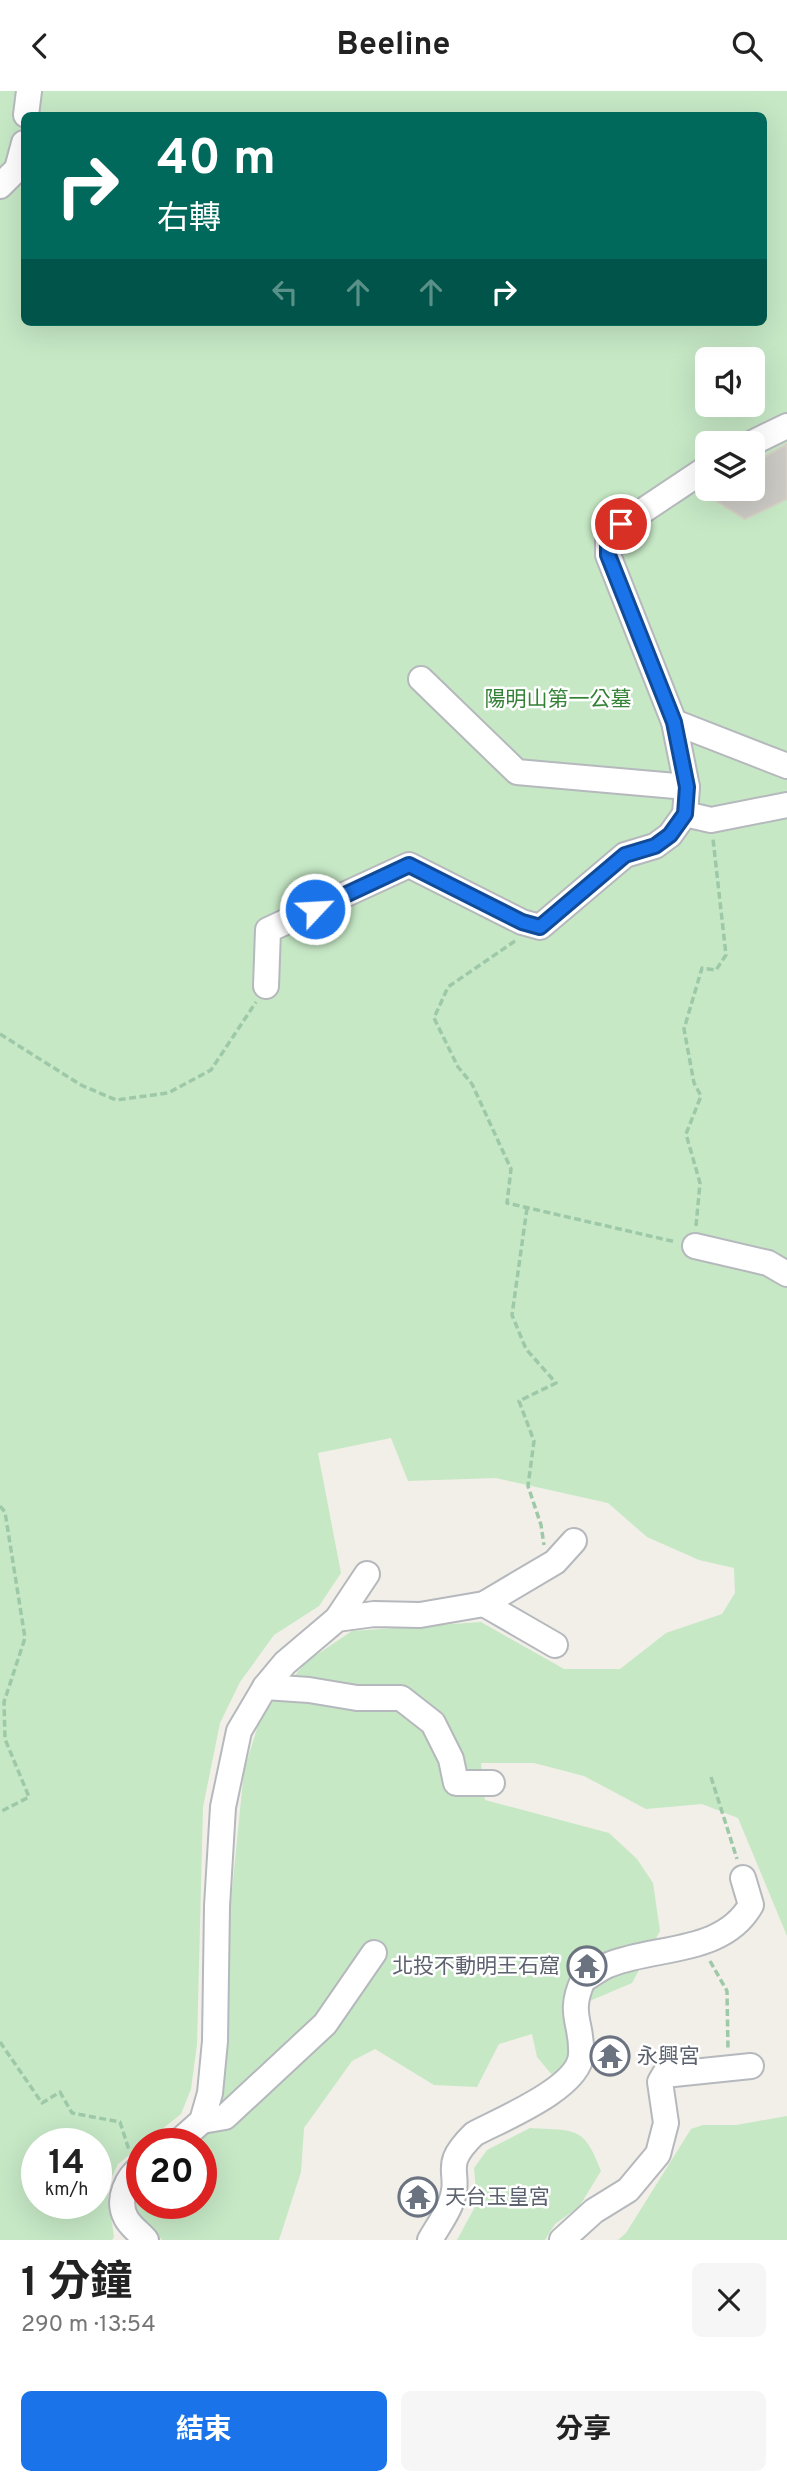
<!DOCTYPE html>
<html lang="zh-TW">
<head>
<meta charset="utf-8">
<style>
	body { margin:0; font-family:Overpass,"Noto Sans TC",sans-serif; background:#f6f6f6; color:#222; height:100vh; display:flex; flex-direction:column; font-size:26px; white-space:nowrap }
	* { box-sizing:border-box; margin:0 }
	p { font-size:23px; color:#767676 }
	.icon { flex:none; width:38px; height:38px; fill:none; stroke:currentColor; stroke-width:2; stroke-linecap:round; stroke-linejoin:round }
	.map { position:relative; height:2149px; overflow:hidden }
	.side { display:flex; flex-direction:column; background:#fff; flex:1 }
	.side>* { flex:none }
	.hud { position:absolute; left:21px; top:21px; width:746px; height:214px; border-radius:10px; box-shadow:0 7px 28px #0002; background:#00695c; color:#fff; overflow:hidden }
	.buttons { position:absolute; left:695px; top:256px; display:grid; gap:14px }
	.buttons a { display:grid; place-items:center; width:70px; height:70px; border-radius:10px; background:#fff; box-shadow:0 7px 28px #0002; font-size:35px }
	.speed { position:absolute; left:21px; top:2037px; display:flex; gap:14px; font-size:35px; font-weight:700; text-align:center }
	.speed>* { display:grid; place-content:center; width:91px; height:91px; border-radius:50%; background:#fff; box-shadow:0 7px 28px #0002; line-height:1 }
	.speed small { font-size:18px; font-weight:400 }
	.speed .limit { border:10px solid #d22; background:#fff; color:#111 }
	.pin { position:absolute; display:grid; place-items:center; width:60px; height:60px; color:#fff; margin:-30px; border:4px solid #fff; border-radius:50%; box-shadow:0 2px 7px #0007 }
	.me { position:absolute; width:77px; margin:-38px; rotate:65deg; stroke-linejoin:round; filter:drop-shadow(0 0 5px #0008) }
	.turn { display:flex; align-items:center; gap:24px; height:147px; padding:0 21px; font-size:32px }
	.turn .icon { width:91px; height:91px; stroke-width:2.5 }
	.turn b { display:block; font-size:49px; line-height:60px }
	.lanes { display:flex; align-items:center; height:66px; padding:0 21px; background:#0003; justify-content:center; gap:35px; direction:ltr }
	.lanes .off { opacity:.35 }
	.round { display:grid; place-items:center; flex:none; width:74px; height:74px; border-radius:10px; background:#f6f6f6 }
	.summary { display:flex; align-items:center; justify-content:space-between; height:119px; padding:0 21px }
	h1 { font-size:42px; font-weight:700; line-height:52px }
	.button { display:flex; gap:14px; margin-top:auto; padding:14px 21px }
	.button a { flex:1; height:80px; border-radius:10px; background:#1a73e8; color:#fff; font-size:28px; font-weight:700; line-height:80px; text-align:center }
	.button a+a { background:#f6f6f6; color:#222 }
	header { display:flex; justify-content:space-between; align-items:center; height:91px; padding:0 21px; background:#fff; font-size:32px; font-weight:700 }
	.map>svg:first-child { display:block }
	.green { fill:#c6e8c5; fill-rule:evenodd }
	.building { fill:#cccac5; stroke:#d6d1c6; stroke-width:2 }
	.lines { fill:none; stroke-linecap:round; stroke-linejoin:round }
	.minor-casing { stroke:#b5b8bc; stroke-width:28 }
	.path { stroke:#9ec9a9; stroke-width:3.5; stroke-dasharray:7 3.5; stroke-linecap:butt }
	.minor { stroke:#fff; stroke-width:24 }
	.route-casing { stroke:#114b97; stroke-width:18 }
	.route { stroke:#1a73e8; stroke-width:12 }
	.labels { text-anchor:middle; stroke-width:5; stroke-linejoin:round; paint-order:stroke }
	.park-label { font-size:21px; fill:#348236; stroke:#fff }
	.worship-label { font-size:21px; fill:#5b616d; stroke:#fff; text-anchor:start }
</style>
</head>
<body>
<header><svg class="icon" aria-label="back" viewBox="0 0 24 24"><path d="M15 5l-7 7 7 7"/></svg>Beeline<svg class="icon" aria-label="search" viewBox="0 0 24 24"><circle cx="10" cy="10" r="6"/><path d="M15 15l6 6"/></svg></header>
<div class="map">
<svg width="787" height="2149" viewBox="0 0 787 2149">
	<rect width="100%" height="100%" fill="#f1efe8"/>
	<g class="green">
		<path d="M0,0h787v1845l-49,-118 -36,-14 -56,5 -62,-33 -50,-13h-53l4,37 124,33 28,26 16,24 7,48 -28,52 -66,28 8,42 -4,14 -17,9 -16,-19 -5,-23 -33,10 -22,43 -43,-2 -59,-36 -23,12 -48,67 -3,44 -22,68h-117l-22,-25 -7,-18 9,-13v19h59v-59h-8l10,-8 20,-45 8,-191 13,-130 17,-54 45,-54 46,-31 129,-9 83,47h56l46,-36 56,-19 13,-21 -1,-25 -35,-8 -52,-23 -39,-34 -112,-25 -88,3 -17,-43 -73,15 23,120 -22,33 -45,29 -34,47 -20,41 -17,84 -6,237 -6,45 -10,25 -63,50 -11,23 7,50 -2,3h-112zM24,24h739v207h-739zM707,268h45v45h-45zM707,352h45v45h-45zM37,2053h59v59h-59z"/>
		<polygon points="787,2025 787,2149 618,2149 626,2142 691,2038 703,2034 736,2034"/>
		<path d="M530,2037c45,3 54,-3 71,43l-22,36 -24,17 -10,16h-88l20,-37 -3,-35 13,-18z"/>
	</g>
	<polygon class="building" points="787,353 787,408 745,428 710,406 716,397 752,397 752,373"/>
	<g class="lines">
		<g class="minor-casing">
			<g id="minor">
				<polyline points="26,24 29,0"/>
				<polyline points="0,95 17,78 24,52"/>
				<polyline points="752,352 787,335"/>
				<polyline points="421,588 517,681 687,696"/>
				<polyline points="674,631 787,675"/>
				<polyline points="685,723 711,729 787,714"/>
				<polyline points="266,895 268,839 409,774 522,831 540,836 625,764 655,755 670,744 685,723 687,696 674,631 608,464 608,443 707,377"/>
				<polyline points="695,1155 768,1172 787,1183"/>
				<polyline points="484,1513 555,1554"/>
				<polyline points="337,1528 367,1483"/>
				<polyline points="265,1596 309,1599 357,1607 401,1607 433,1632 451,1668 456,1692 492,1692"/>
				<polyline points="202,2030 225,2026 325,1933 374,1862"/>
				<polyline points="176,2053 202,2030 210,2002 215,1950 217,1815 223,1716 239,1640 265,1596 285,1572 337,1528 374,1523 420,1524 484,1513 555,1471 574,1450"/>
				<path d="M142,2075c-15,11 -26,33 -16,52 4,8 14,15 20,22"/>
				<path d="M430,2149c6,-11 15,-23 20,-35 14,-35 -12,-36 24,-71 28,-15 105,-46 107,-79 2,-32 -14,-40 2,-75 9,-5 18,-13 28,-16 46,-18 112,-10 140,-59l-8,-27"/>
				<polyline points="562,2149 594,2120 628,2099 658,2063 666,2032 660,1991 664,1984 751,1975"/>
			</g>
		</g>
		<g class="path">
			<polyline points="515,850 448,896 434,927 458,976 472,993 511,1078 507,1112 676,1151"/>
			<polyline points="0,943 81,994 116,1009 168,1002 211,979 256,911"/>
			<polyline points="527,1117 512,1224 526,1258 556,1292 519,1310 534,1350 528,1395 541,1434 544,1454"/>
			<polyline points="696,1135 700,1092 686,1043 701,1005 694,992 684,938 702,877 716,879 726,864 713,748"/>
			<polyline points="0,1415 5,1421 25,1547 4,1611 5,1648 29,1706 0,1721"/>
			<polyline points="711,1686 737,1768"/>
			<polyline points="710,1870 727,1900 728,1959"/>
			<polyline points="0,1951 42,2012 60,2001 72,2022 120,2031 129,2059"/>
		</g>
		<use href="#minor" class="minor"/>
	</g>
	<g class="lines">
		<g class="route-casing">
			<polyline id="route" points="315,818 409,774 522,831 540,836 625,764 655,755 670,744 685,723 687,696 674,631 608,464 608,443 621,433"/>
		</g>
		<use href="#route" class="route"/>
	</g>
	<defs>
		<g id="temple-ring" transform="scale(2.0125)"><circle r="9.5" fill="#fff" stroke="#6b7280" stroke-width="1.5"/><path d="M0-6L5-2H3V0L6.5 2.5H4V6H1.5V3h-3V6H-4V2.5H-6.5L-3 0V-2H-5Z" fill="#6b7280"/></g>
	</defs>
	<g fill-rule="evenodd">
		<use href="#temple-ring" x="587" y="1875"/>
		<use href="#temple-ring" x="610" y="1965"/>
		<use href="#temple-ring" x="418" y="2106"/>
	</g>
	<g class="labels">
		<g class="park-label">
			<text x="558" y="615">陽明山第一公墓</text>
		</g>
		<g class="worship-label">
			<text x="560" y="1882" text-anchor="end">北投不動明王石窟</text>
			<text x="637" y="1972">永興宮</text>
			<text x="445" y="2113">天台玉皇宮</text>
		</g>
	</g>
</svg>
<div class="buttons">
<a><svg class="icon" aria-label="sound" viewBox="0 0 24 24"><path d="M4 9h4l5-4v14l-5-4H4zM17 9q2 3 0 6"/></svg></a>
<a><svg class="icon" aria-label="layers" viewBox="0 0 24 24"><path d="M12 4l9 5-9 5-9-5zM3 14l9 5 9-5"/></svg></a>
</div>
<div class="speed"><div>14<small>km/h</small></div><div class="limit">20</div></div>
<div class="pin" style="left:621px;top:433px;background:#d93025"><svg class="icon" aria-label="arrive" viewBox="0 0 24 24"><path d="M6 21V4h12l-3 4 3 4H6"/></svg></div>
<svg class="me" style="left:315px;top:818px" viewBox="-20 -20 40 40"><circle r="17" fill="#1a73e8" stroke="#fff" stroke-width="3"/><path d="M0-11L8 9 0 5-8 9z" fill="#fff"/></svg>
<div class="hud">
<div class="turn"><svg class="icon" aria-label="right" viewBox="0 0 24 24"><path d="M7 20v-9h11M14 6l5 5-5 5"/></svg><div><b>40 m</b>右轉</div></div>
<div class="lanes"><svg class="icon off" aria-label="left" viewBox="0 0 24 24"><path d="M17 20v-9H6M10 6l-5 5 5 5"/></svg><svg class="icon off" aria-label="ahead" viewBox="0 0 24 24"><path d="M12 20V5M6 11l6-6 6 6"/></svg><svg class="icon off" aria-label="ahead" viewBox="0 0 24 24"><path d="M12 20V5M6 11l6-6 6 6"/></svg><svg class="icon" aria-label="right" viewBox="0 0 24 24"><path d="M7 20v-9h11M14 6l5 5-5 5"/></svg></div>
</div>
</div>
<section class="side">
<div class="summary"><div><h1>1 分鐘</h1><p>290 m · 13:54</p></div><a class="round"><svg class="icon" aria-label="close" viewBox="0 0 24 24"><path d="M6 6l12 12M18 6L6 18"/></svg></a></div>
<div class="button"><a>結束</a><a>分享</a></div>
</section>
</body>
</html>
